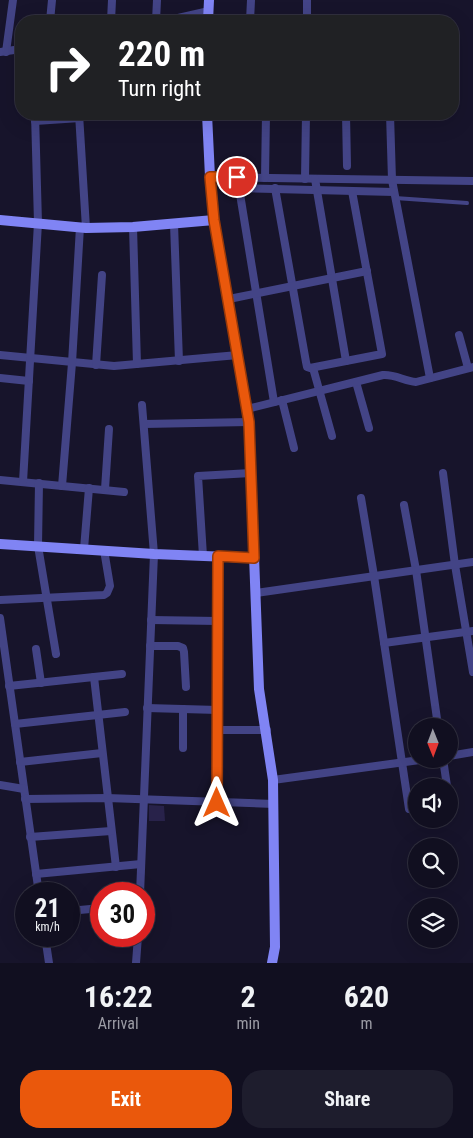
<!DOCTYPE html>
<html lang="en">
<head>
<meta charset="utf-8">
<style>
	body { margin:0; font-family:"Roboto Condensed",sans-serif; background:#1e1d2d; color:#f1f3f6; height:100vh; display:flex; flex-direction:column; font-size:19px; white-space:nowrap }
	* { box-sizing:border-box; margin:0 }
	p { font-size:16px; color:#9c9ca5 }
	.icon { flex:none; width:28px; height:28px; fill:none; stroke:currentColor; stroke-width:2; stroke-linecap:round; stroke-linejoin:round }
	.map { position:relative; height:963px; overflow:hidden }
	.sheet { display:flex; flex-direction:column; background:#110f20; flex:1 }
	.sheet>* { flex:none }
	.guide { position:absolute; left:15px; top:15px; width:444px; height:105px; border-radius:20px; box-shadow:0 5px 20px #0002,0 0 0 1px #302f3e; background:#202124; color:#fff; overflow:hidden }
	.needle { width:32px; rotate:179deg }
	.fabs { position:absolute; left:408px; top:718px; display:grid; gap:10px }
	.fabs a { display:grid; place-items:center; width:50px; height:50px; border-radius:50%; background:#110f20; box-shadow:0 5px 20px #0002,0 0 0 1px #302f3e; font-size:25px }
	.speed { position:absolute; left:15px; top:882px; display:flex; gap:10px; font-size:25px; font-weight:700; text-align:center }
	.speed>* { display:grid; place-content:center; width:65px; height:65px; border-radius:50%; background:#110f20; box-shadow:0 5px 20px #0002,0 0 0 1px #302f3e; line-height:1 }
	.speed small { font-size:12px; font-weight:400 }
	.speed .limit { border:8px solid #d22; background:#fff; color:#111 }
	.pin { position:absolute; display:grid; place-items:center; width:42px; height:42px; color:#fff; margin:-21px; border:2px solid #fff; border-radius:50%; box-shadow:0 1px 5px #0007 }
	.me { position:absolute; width:55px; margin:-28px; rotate:0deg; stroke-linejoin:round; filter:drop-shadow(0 0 4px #0008) }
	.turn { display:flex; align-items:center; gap:18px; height:105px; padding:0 20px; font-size:22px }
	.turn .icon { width:65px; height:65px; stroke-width:2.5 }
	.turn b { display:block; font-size:35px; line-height:42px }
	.eta { display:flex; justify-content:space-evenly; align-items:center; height:85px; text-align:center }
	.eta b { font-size:30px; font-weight:700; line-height:35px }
	.primary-button { display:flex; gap:10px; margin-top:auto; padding:10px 20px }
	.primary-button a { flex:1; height:58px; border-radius:20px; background:#ea580c; color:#fff; font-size:20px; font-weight:700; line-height:58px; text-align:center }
	.primary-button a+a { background:#1e1d2d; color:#f1f3f6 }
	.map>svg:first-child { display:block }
	.building { fill:#28224a }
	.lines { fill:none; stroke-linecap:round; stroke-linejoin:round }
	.lane { stroke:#434486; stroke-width:4 }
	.street { stroke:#434486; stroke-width:8 }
	.secondary { stroke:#8084f4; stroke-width:10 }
	.route-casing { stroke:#983908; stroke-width:12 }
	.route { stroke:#ea580c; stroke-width:9 }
</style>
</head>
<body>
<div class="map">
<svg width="473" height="963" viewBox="0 0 473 963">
	<rect width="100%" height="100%" fill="#17142b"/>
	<polygon class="building" points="149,805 164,806 165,821 149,821"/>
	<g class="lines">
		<polyline class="lane" points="395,198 467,203"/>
		<g class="street">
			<polyline points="307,0 307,21"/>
			<polyline points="50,21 52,0"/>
			<polyline points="111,21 112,0"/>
			<polyline points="156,21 157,0"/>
			<polyline points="165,21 209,11"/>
			<polyline points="250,21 251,0"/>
			<polyline points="0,52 21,49"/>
			<polyline points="6,52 13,0"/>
			<polyline points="79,114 86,228"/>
			<polyline points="126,114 126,116"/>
			<polyline points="346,114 347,166"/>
			<polyline points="390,114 392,180 430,378"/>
			<polyline points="35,121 80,118"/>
			<polyline points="210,177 473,181"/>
			<polyline points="223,177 231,185 239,188 394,192"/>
			<polyline points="265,178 266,114"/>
			<polyline points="305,179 306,114"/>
			<polyline points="315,179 346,361"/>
			<polyline points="239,188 274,402"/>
			<polyline points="275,188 306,362 307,367 310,368 382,354 352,191"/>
			<polyline points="174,224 179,361"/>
			<polyline points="133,227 137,364"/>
			<polyline points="229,299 367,271"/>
			<polyline points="459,335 468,368"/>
			<polyline points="0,355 114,366 238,355"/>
			<polyline points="96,365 102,275"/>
			<polyline points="313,368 332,436"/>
			<polyline points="0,378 29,381"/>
			<polyline points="356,382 369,428"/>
			<polyline points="282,400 294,448"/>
			<path d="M247,409l136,-34c12,-1 21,6 33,7l57,-15"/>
			<polyline points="144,424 249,422"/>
			<polyline points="443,473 455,565 473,672"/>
			<polyline points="0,480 124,492"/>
			<polyline points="23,482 38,223 35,114"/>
			<polyline points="39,483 38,546 56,654"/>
			<polyline points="62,486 72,363 80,227"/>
			<polyline points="105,489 109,429"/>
			<polyline points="361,498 374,576 409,809"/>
			<polyline points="404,505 416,570 438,726"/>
			<polyline points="84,549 89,488"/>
			<polyline points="203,556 198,476 251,473"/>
			<polyline points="256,593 473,562"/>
			<polyline points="0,600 104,595 107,593 110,586 104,550"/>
			<polyline points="0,618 39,894"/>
			<polyline points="151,620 218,621"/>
			<polyline points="384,643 473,631"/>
			<polyline points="150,646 178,646 183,648 184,652 186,687"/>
			<polyline points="36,649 41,683"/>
			<polyline points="94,677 116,867"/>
			<polyline points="9,686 122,674"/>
			<polyline points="147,708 218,710"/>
			<polyline points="15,724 125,712"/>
			<polyline points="217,730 267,730"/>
			<polyline points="183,748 183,709"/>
			<polyline points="449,756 473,752"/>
			<polyline points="443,759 447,786"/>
			<polyline points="20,762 102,753"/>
			<polyline points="273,780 427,759"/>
			<polyline points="0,785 24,789"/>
			<polyline points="449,797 449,802"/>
			<polyline points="25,799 107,798 274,804"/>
			<polyline points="217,803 218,556"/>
			<polyline points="30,837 111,831"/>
			<polyline points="36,874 141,864"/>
			<polyline points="140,894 154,554 142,405"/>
			<polyline points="69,911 101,908"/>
			<polyline points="45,936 49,963"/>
			<polyline points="136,963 138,936"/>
		</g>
		<g class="secondary">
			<polyline points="208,21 209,0"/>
			<polyline points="207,114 210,177 214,220 249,422 259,689 273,780 275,947 272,963"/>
			<polyline points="0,220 86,228 133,227 214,220"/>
			<polyline points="0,544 154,554 254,558"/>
		</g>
	</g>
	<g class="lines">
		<g class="route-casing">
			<polyline id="route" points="217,803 218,556 254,558 249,422 214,220 210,177 237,177"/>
		</g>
		<use href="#route" class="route"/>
	</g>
</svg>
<div class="fabs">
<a><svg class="needle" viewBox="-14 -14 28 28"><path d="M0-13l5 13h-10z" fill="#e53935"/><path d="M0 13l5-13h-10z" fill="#9c9ca5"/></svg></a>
<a><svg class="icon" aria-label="sound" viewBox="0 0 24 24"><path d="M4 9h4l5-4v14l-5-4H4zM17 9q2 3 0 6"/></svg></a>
<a><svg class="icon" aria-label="search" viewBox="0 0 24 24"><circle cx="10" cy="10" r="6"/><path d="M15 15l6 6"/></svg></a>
<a><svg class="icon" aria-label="layers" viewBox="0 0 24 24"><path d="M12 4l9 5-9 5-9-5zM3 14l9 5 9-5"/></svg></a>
</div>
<div class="speed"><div>21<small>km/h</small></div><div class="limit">30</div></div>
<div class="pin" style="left:237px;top:177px;background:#d93025"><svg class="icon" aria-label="arrive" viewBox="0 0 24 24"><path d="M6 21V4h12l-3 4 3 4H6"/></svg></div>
<svg class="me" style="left:217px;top:803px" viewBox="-20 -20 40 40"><path d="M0-17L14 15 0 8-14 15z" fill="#ea580c" stroke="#fff" stroke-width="4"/></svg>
<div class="guide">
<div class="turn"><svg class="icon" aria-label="right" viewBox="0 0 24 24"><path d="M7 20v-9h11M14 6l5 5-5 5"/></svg><div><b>220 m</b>Turn right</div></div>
</div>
</div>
<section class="sheet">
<div class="eta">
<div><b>16:22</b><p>Arrival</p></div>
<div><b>2</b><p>min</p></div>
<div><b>620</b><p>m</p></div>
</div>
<div class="primary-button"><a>Exit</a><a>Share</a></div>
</section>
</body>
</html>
